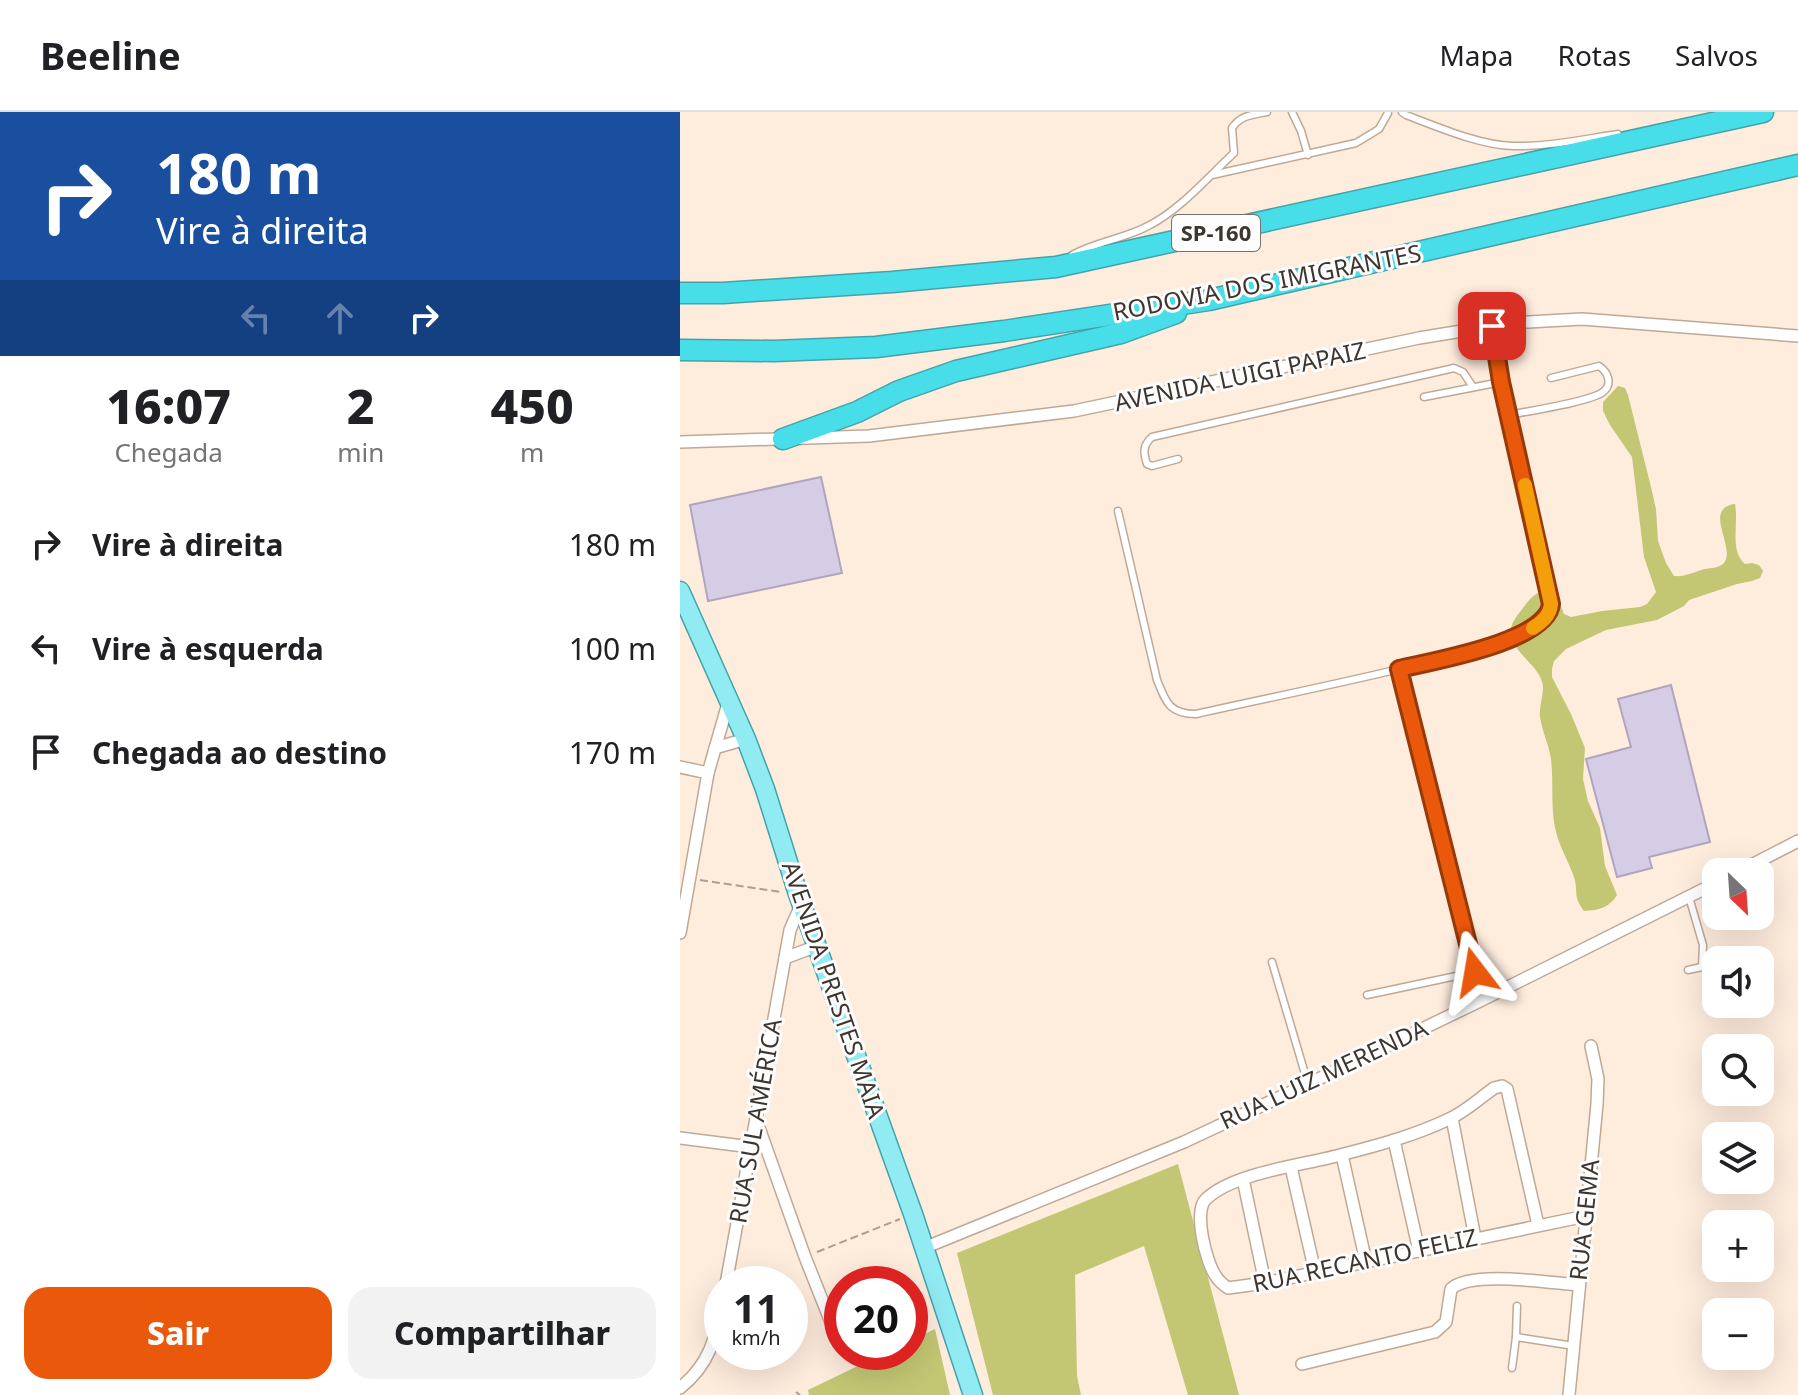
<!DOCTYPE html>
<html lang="pt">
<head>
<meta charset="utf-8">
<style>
	body { margin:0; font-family:"Noto Sans",sans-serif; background:#f2f2f2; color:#202124; height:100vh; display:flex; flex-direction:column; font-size:30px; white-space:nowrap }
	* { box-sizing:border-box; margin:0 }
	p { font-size:26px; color:#757577 }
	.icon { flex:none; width:44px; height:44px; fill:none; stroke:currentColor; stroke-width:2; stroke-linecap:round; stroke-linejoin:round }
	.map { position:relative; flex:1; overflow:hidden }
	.panel { display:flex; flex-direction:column; background:#fff; width:680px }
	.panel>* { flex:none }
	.banner { background:#1a4fa0; color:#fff; overflow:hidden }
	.needle { width:52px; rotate:155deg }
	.buttons { position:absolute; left:1022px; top:746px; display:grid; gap:16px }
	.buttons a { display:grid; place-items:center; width:72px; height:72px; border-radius:16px; background:#fff; box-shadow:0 8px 32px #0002; font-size:40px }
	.speed { position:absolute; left:24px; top:1154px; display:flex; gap:16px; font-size:40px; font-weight:700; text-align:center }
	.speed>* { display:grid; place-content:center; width:104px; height:104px; border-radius:50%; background:#fff; box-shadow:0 8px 32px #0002; line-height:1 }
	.speed small { font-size:20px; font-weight:400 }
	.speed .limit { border:12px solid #d22; background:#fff; color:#111 }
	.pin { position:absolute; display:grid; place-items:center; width:68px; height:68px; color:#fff; margin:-34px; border-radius:16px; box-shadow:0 4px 12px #0006 }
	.me { position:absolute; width:88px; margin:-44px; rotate:346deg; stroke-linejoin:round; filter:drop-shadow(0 0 6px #0008) }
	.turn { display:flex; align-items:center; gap:28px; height:168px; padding:0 24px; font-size:36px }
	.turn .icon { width:104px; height:104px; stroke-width:2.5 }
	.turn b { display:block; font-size:56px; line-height:68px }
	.lanes { display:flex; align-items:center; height:76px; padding:0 24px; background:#0003; justify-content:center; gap:40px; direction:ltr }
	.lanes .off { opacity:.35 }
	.eta { display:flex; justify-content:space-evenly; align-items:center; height:136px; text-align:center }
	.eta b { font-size:48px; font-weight:800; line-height:56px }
	.button { display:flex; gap:16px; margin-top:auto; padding:16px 24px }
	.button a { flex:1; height:92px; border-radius:24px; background:#ea580c; color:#fff; font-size:32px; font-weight:800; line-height:92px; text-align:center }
	.button a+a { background:#f2f2f2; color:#202124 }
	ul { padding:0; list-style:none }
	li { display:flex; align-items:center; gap:24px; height:104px; padding:0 24px }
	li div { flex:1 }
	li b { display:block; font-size:30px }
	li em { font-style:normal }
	header { display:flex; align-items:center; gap:48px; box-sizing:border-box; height:112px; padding:0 40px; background:#fff; border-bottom:2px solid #e0e0e0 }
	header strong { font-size:38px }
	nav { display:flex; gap:44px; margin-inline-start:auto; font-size:28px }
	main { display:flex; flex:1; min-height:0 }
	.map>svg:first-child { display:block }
	.forest { fill:#c3c774 }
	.building { fill:#d5cce5; stroke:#afa6be; stroke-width:2 }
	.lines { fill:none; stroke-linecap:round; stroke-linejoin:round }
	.lane-casing { stroke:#bea997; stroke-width:9 }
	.street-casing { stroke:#bea997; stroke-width:14 }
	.primary-casing { stroke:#44a3a8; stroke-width:21 }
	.highway-casing { stroke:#44a3a8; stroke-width:23 }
	.path { stroke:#ac9e93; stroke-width:2; stroke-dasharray:8 4; stroke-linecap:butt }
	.lane { stroke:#fff; stroke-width:6 }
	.street { stroke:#fff; stroke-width:11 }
	.primary { stroke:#91ebf2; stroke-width:18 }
	.highway { stroke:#47deea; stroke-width:20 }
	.route-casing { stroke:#983908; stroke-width:20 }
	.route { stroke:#ea580c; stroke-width:14 }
	.slow { stroke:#f59e0b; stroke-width:14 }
	.labels { text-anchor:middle; stroke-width:6; stroke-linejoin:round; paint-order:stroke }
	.shield { fill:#fdfdfd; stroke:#77716c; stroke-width:2 }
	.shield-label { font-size:22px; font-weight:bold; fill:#3e352e }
	.street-label { font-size:24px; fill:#3e352e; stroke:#fdfdfd }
</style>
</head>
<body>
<header>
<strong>Beeline</strong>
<nav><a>Mapa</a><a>Rotas</a><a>Salvos</a></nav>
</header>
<main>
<section class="panel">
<div class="banner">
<div class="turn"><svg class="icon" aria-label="right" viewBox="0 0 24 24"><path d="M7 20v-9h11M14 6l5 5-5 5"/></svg><div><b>180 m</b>Vire à direita</div></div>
<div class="lanes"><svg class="icon off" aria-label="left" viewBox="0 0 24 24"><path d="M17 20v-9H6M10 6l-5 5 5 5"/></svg><svg class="icon off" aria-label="ahead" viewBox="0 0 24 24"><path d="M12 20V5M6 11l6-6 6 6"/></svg><svg class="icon" aria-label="right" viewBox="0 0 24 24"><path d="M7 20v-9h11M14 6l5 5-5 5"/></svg></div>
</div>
<div class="eta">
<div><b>16:07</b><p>Chegada</p></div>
<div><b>2</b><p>min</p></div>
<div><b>450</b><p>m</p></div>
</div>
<ul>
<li><svg class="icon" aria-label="right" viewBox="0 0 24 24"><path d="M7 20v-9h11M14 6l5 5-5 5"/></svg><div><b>Vire à direita</b></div><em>180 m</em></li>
<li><svg class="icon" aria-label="left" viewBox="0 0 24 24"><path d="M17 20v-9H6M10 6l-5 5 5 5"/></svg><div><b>Vire à esquerda</b></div><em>100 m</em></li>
<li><svg class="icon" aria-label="arrive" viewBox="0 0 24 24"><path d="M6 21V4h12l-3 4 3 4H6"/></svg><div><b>Chegada ao destino</b></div><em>170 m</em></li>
</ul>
<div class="button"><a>Sair</a><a>Compartilhar</a></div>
</section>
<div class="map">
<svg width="1118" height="1283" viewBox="0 0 1118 1283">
	<rect width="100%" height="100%" fill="#feecdd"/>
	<g class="forest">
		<path d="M938,274l7,2 3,7 23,92 5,22 2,32 8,22 8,13c11,1 20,-4 31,-7 6,-1 13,-1 18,-5 15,-14 -22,-56 12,-60 4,20 -6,46 10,60l7,-1 7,2 4,6 -3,7 -8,3 -15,3 -48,16 -5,6 -27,14 -51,10 -40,19 -12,12 -2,8v8l19,37 14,34 -2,31 5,22 12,27 5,38 12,29c-8,13 -18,15 -33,16 -12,-16 -5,-18 -10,-34 -5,-15 -14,-29 -18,-45 -6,-24 -2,-49 -5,-73 -2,-14 -9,-28 -11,-42 -1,-10 3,-20 3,-30 -2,-23 -33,-33 -32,-58 1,-8 7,-14 12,-21 17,-24 31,-23 41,6l7,3 31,-6 38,-4 7,-3 9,-12 -12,-35 -12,-100 -22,-32 -7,-14v-9z"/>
		<polygon points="498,1052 559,1283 508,1283 464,1134 395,1163 397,1264 401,1283 313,1283 277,1141"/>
		<polygon points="255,1217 270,1283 129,1283 128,1278 207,1240 230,1240 230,1229"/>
	</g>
	<g class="building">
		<polygon points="141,365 162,461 28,489 10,393"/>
		<polygon points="991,573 1030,730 969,745 972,756 937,765 906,647 951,635 938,587"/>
	</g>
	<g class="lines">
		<g class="lane-casing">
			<g id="lane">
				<polyline points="612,0 621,19 628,43"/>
				<path d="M722,0l4,3c32,12 73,30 107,31 35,1 71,-7 105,-12"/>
				<polyline points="532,63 676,31 699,17 708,1"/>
				<path d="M392,143c25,-14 52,-16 76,-29 32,-16 60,-49 86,-73l-2,-25c9,-13 20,-13 35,-16"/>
				<polyline points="744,285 821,270"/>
				<path d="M829,303c19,-4 81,-13 94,-23 10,-8 5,-20 -4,-26l-48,12"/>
				<path d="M498,347l-26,7 -5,-2c-4,-12 -4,-19 5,-27l302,-69 9,4 10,15"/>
				<path d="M438,399l39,169c9,22 12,34 39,34 76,-17 152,-32 228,-51 31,-8 65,-13 94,-27 15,-6 31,-15 33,-32l-50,-222 -9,-56"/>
				<polyline points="719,557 795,860 800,889"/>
				<polyline points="1009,785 1023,833 1022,855"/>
				<polyline points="592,850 628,972"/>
				<polyline points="1008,858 1022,855 1036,855"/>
				<polyline points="687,883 795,860"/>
				<polyline points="836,1225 837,1194"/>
				<polyline points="832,1256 836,1225 894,1234"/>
			</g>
		</g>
		<g class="street-casing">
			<g id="street">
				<polyline points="0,330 189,324 394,299 739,226 831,211 902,207 1118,224"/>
				<polyline points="35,636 66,627"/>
				<polyline points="0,655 28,661"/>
				<polyline points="1058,760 1118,729"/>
				<polyline points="0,821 28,661 49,588"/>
				<polyline points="105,846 129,837 137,836"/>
				<polyline points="772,1006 795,1126"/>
				<polyline points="77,1010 125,1145 156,1223"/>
				<polyline points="0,1026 71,1035"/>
				<polyline points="714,1028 739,1139"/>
				<polyline points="662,1043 686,1150"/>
				<polyline points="611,1055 635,1160"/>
				<polyline points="563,1067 585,1171"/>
				<path d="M858,1113l-31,-136 -5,-3 -8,2c-14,10 -29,24 -45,31 -33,16 -70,26 -105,35 -38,11 -110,18 -138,45 -13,12 0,62 9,76 3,5 7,9 13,13l37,-5 321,-67"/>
				<polyline points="244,1136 504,1030 628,972 800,889 1036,771"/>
				<polyline points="46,1172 110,818 121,793"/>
				<path d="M622,1252l133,-32 11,-10 5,-33c20,-19 99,-6 128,-4"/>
				<path d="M0,1276c30,-24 35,-49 42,-84"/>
				<polyline points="889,1283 917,992 918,967 911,934"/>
			</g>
		</g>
		<g class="primary-casing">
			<polyline id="primary" points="0,479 66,627 85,677 118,782 233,1102 293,1283"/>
		</g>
		<g class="highway-casing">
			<g id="highway">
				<polyline points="0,181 43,181 212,170 376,155 1083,0"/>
				<polyline points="0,238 94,239 196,235 324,219 529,188 1118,53"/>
				<polyline points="103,327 177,300 219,279 276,259 441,221 496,201"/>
			</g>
		</g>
		<g class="path">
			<polyline points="20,768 101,780"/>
			<polyline points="137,1140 220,1107"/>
			<polyline points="116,1280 120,1283"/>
		</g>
		<use href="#lane" class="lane"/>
		<use href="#street" class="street"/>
		<use href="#primary" class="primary"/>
		<use href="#highway" class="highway"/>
	</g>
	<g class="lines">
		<g class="route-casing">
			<path id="route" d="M795,860l-76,-303c33,-8 148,-27 152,-65l-50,-222 -9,-56"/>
		</g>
		<use href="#route" class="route"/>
		<path class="slow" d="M845,373l26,119c-1,12 -9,18 -18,24"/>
	</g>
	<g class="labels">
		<rect class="shield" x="492" y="103" width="88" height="36" rx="6"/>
		<g class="shield-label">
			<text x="536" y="129">SP-160</text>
		</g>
		<g class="street-label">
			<text transform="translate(587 171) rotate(-11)" y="8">RODOVIA DOS IMIGRANTES</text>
			<text transform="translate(560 265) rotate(-12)" y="8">AVENIDA LUIGI PAPAIZ</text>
			<text transform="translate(153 878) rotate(71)" y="8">AVENIDA PRESTES MAIA</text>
			<text transform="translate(644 963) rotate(-25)" y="8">RUA LUIZ MERENDA</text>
			<text transform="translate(76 1009) rotate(-80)" y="8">RUA SUL AMÉRICA</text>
			<text transform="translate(905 1108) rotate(-84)" y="8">RUA GEMA</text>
			<text transform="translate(685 1149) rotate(-12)" y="8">RUA RECANTO FELIZ</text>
		</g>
	</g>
</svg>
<div class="buttons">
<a><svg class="needle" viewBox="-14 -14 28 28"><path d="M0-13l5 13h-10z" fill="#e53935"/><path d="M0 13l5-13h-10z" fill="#757577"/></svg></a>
<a><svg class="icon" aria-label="sound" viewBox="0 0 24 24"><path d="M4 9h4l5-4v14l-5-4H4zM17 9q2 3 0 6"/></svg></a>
<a><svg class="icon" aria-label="search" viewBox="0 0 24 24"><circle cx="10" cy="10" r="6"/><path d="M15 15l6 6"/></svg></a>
<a><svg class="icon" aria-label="layers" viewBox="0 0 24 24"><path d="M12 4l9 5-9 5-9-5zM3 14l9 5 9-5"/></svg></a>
<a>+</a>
<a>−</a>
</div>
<div class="speed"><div>11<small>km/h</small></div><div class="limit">20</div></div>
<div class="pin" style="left:812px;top:214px;background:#d93025"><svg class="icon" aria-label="arrive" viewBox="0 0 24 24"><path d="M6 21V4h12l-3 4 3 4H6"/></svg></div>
<svg class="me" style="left:795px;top:860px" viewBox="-20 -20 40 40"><path d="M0-17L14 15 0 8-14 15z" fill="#ea580c" stroke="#fff" stroke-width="4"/></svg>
</div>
</main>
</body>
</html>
